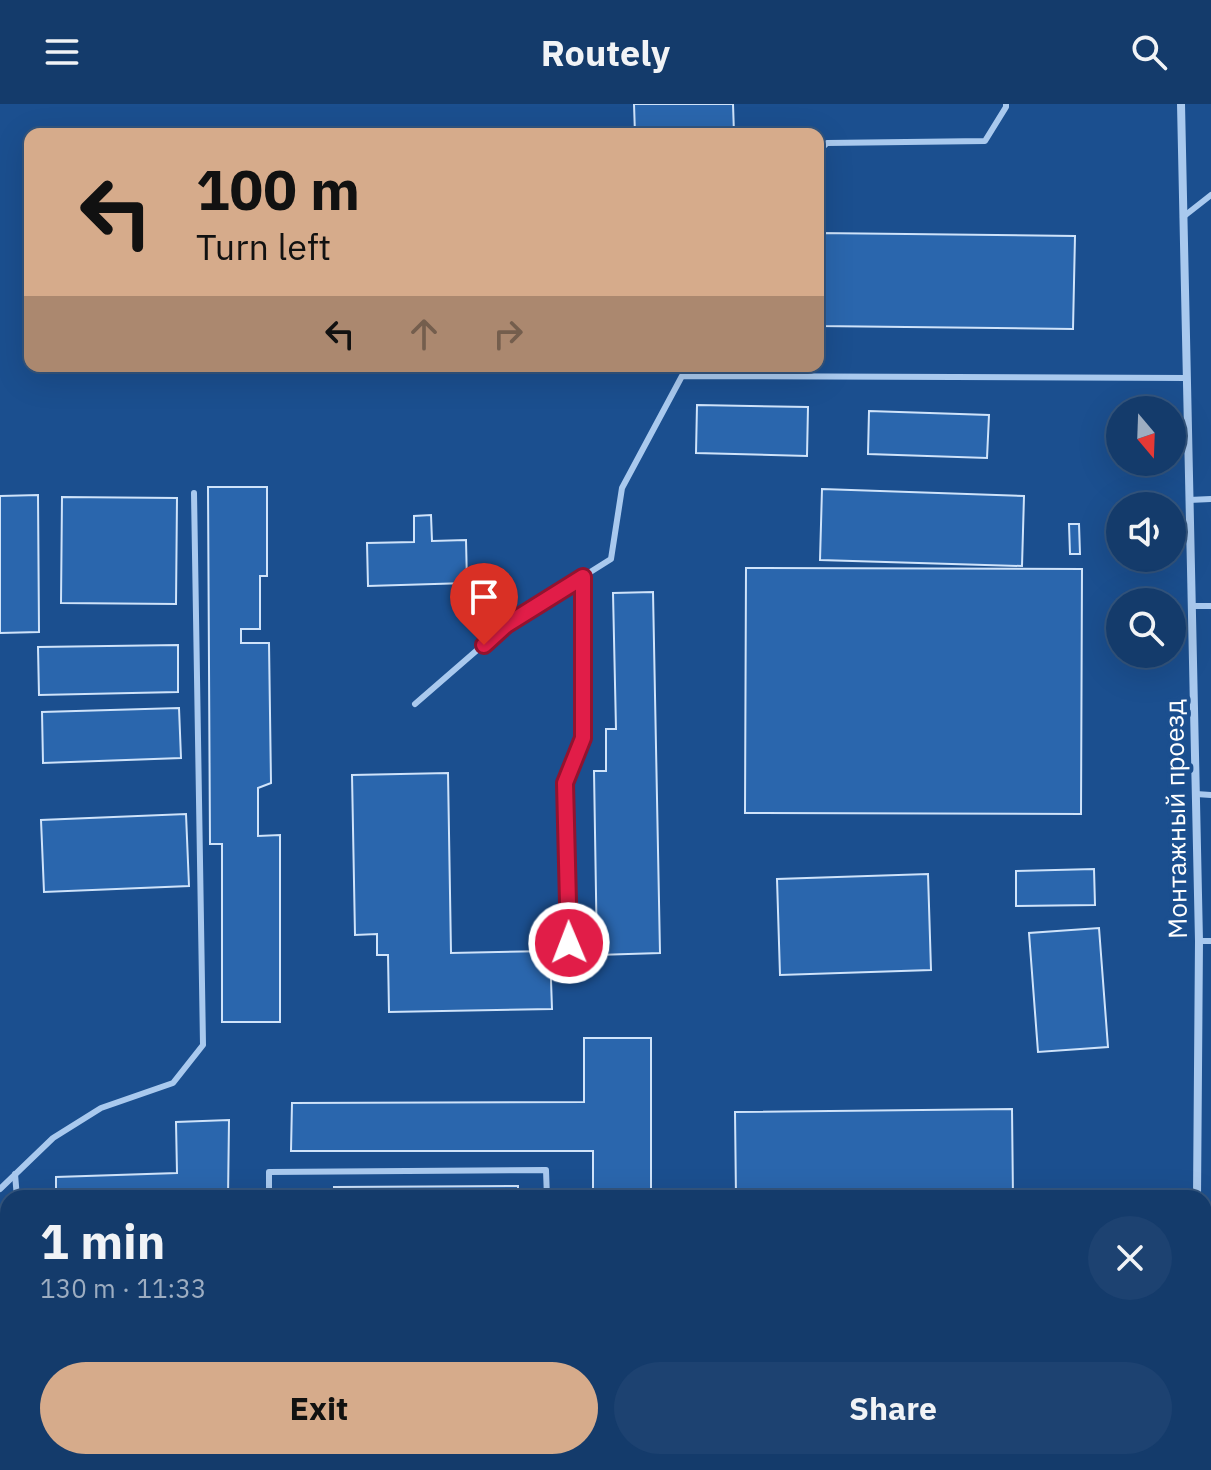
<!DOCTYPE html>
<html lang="en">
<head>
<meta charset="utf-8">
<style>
	body { margin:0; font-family:"IBM Plex Sans",sans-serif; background:#1d4271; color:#f1f3f6; height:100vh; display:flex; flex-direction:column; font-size:30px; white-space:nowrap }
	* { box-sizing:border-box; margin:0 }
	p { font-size:26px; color:#9dadc1 }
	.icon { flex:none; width:44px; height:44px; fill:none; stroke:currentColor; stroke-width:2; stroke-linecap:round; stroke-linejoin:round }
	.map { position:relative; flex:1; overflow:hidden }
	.sheet { position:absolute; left:0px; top:1086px; width:1212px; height:280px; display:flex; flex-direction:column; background:#143b6b; border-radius:24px 24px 0 0; box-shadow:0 8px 32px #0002,0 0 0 2px #33557e }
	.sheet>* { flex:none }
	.banner { position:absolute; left:24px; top:24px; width:800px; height:244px; border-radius:16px; box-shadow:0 8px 32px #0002,0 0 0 2px #33557e; background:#d6ab8b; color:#111; overflow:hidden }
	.needle { width:52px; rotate:161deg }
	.fabs { position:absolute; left:1106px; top:292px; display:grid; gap:16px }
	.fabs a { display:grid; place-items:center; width:80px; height:80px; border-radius:50%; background:#143b6b; box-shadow:0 8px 32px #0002,0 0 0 2px #33557e; font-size:40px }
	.pin { position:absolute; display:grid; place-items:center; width:68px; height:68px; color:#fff; margin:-82px -34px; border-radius:50% 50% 50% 0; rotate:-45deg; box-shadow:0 0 8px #0007 }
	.pin .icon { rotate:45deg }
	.me { position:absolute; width:88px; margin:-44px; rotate:359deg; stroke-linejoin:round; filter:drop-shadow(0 0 6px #0008) }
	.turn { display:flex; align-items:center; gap:28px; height:168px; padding:0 40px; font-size:36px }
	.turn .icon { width:104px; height:104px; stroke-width:2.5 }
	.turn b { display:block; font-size:56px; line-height:68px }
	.lanes { display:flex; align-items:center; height:76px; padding:0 40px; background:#0003; justify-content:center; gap:40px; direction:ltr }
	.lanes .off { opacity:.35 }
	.round { display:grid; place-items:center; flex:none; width:84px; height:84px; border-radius:42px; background:#1d4271 }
	.head { display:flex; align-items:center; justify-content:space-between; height:136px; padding:0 40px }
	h1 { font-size:48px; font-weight:800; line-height:60px }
	.primary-button { display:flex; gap:16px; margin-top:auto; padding:16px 40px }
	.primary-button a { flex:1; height:92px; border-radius:48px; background:#d6ab8b; color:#111; font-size:32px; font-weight:800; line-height:92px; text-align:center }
	.primary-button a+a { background:#1d4271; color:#f1f3f6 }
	header { display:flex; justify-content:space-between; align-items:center; height:104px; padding:0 40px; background:#143b6b; font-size:36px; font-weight:800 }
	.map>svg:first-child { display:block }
	.building { fill:#2a66ad; stroke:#cfe3fa; stroke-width:2 }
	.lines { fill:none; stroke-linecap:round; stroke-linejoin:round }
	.service { stroke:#a9c9ee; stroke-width:6 }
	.minor { stroke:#a9c9ee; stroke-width:8 }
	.route-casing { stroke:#92132f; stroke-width:20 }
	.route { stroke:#e11d48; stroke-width:14 }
	.labels { text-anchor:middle; stroke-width:8; stroke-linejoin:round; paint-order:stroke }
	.street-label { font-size:26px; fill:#fff; stroke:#1b4f8f }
</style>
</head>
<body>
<header><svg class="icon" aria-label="menu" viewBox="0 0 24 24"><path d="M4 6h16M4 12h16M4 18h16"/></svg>Routely<svg class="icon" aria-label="search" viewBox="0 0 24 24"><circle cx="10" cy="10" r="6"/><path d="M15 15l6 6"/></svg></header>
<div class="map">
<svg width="1211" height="1366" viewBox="0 0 1211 1366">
	<rect width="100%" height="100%" fill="#1b4f8f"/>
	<g class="building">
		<polygon points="634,0 733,0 734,30 635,30"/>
		<polygon points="818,129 1075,132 1073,225 818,222"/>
		<polygon points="697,301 808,303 807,352 696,349"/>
		<polygon points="869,307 989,311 987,354 868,350"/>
		<polygon points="208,383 267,383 267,472 260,472 260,525 241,525 241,539 269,539 271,679 258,684 258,732 280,731 280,918 222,918 222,740 210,740"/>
		<polygon points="822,385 1024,392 1022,462 820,456"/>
		<polygon points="38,391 39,528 0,529 0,392"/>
		<polygon points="62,393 177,394 176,500 61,499"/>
		<polygon points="431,411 432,437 466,436 467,479 368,482 367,439 414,438 414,412"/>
		<polygon points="1069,420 1079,420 1080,450 1070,450"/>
		<polygon points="746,464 1082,465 1081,710 745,709"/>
		<polygon points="653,488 660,849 597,851 594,667 606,667 606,625 616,625 613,489"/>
		<polygon points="178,541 178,588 39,591 38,543"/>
		<polygon points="179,604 181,654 43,659 42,608"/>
		<polygon points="448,669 451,849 550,847 552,905 389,908 388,851 377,851 377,830 355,831 352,671"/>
		<polygon points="186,710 189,782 44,788 41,716"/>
		<polygon points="1094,765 1095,801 1016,802 1016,767"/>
		<polygon points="928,770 931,866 780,871 777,775"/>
		<polygon points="1099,824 1108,943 1038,948 1029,829"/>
		<polygon points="584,934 651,934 651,1094 593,1094 593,1047 291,1047 292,999 584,998"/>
		<polygon points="1012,1005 1013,1094 736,1094 735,1008"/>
		<polygon points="229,1016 228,1094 56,1094 56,1073 177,1069 176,1018"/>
		<polygon points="518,1082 518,1094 334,1094 334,1083"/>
		<polygon points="30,1358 171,1358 168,1366 56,1366"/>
		<polygon points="318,1358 661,1358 671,1362 768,1358 791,1366 317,1366"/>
		<rect x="1044" y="1358" width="59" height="8"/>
	</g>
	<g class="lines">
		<g class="service">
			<polyline points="818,48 827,39 985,37 1006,3 1006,0"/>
			<polyline points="1183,113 1211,91"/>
			<polyline points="1189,396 1211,395"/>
			<polyline points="1191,502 1211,502"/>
			<polyline points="415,600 506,521 611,455 622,384 682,272 1187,274"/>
			<polyline points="1196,690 1211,691"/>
			<polyline points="1199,837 1211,837"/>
			<polyline points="569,839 565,679 583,634 583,473"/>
			<polyline points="15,1070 17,1094"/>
			<polyline points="0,1085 53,1034 101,1004 173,979 203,941 194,389"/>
			<polyline points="269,1094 269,1068 546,1066 547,1094"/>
			<polyline points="1204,1146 1211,1146"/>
			<polyline points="0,1311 8,1276"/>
			<polyline points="272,1358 272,1366"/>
			<polyline points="912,1358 938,1366"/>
			<polyline points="183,1366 184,1358"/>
		</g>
		<g class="minor">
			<polyline points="1181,0 1199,837 1197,1094"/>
			<polyline points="1194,1366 1194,1358"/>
		</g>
	</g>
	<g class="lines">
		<g class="route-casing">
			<polyline id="route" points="484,541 506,521 583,473 583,634 565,679 569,839"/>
		</g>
		<use href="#route" class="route"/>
	</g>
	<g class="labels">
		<g class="street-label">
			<text transform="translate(1176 715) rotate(-91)" y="9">Монтажный проезд</text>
		</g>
	</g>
</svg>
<div class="fabs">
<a><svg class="needle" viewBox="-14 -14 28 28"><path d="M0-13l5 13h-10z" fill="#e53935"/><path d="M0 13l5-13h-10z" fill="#9dadc1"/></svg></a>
<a><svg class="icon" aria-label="sound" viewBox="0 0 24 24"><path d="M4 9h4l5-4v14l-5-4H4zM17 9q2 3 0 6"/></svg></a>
<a><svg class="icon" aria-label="search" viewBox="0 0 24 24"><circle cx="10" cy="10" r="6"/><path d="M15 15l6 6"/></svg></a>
</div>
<div class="pin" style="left:484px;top:541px;background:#d93025"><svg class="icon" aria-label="arrive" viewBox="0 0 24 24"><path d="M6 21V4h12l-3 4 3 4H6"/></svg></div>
<svg class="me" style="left:569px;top:839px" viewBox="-20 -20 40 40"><circle r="17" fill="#e11d48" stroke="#fff" stroke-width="3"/><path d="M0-11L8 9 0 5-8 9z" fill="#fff"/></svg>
<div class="banner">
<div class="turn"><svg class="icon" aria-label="left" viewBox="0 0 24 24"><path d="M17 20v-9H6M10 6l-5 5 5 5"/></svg><div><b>100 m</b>Turn left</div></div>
<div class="lanes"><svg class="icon" aria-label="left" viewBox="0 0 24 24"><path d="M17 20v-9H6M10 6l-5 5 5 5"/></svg><svg class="icon off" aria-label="ahead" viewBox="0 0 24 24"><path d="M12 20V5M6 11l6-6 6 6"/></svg><svg class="icon off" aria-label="right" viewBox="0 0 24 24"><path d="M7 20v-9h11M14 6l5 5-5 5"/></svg></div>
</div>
<section class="sheet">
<div class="head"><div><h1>1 min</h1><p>130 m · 11:33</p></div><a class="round"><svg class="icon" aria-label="close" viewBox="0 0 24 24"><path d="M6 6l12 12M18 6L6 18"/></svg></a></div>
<div class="primary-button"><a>Exit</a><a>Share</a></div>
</section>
</div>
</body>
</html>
